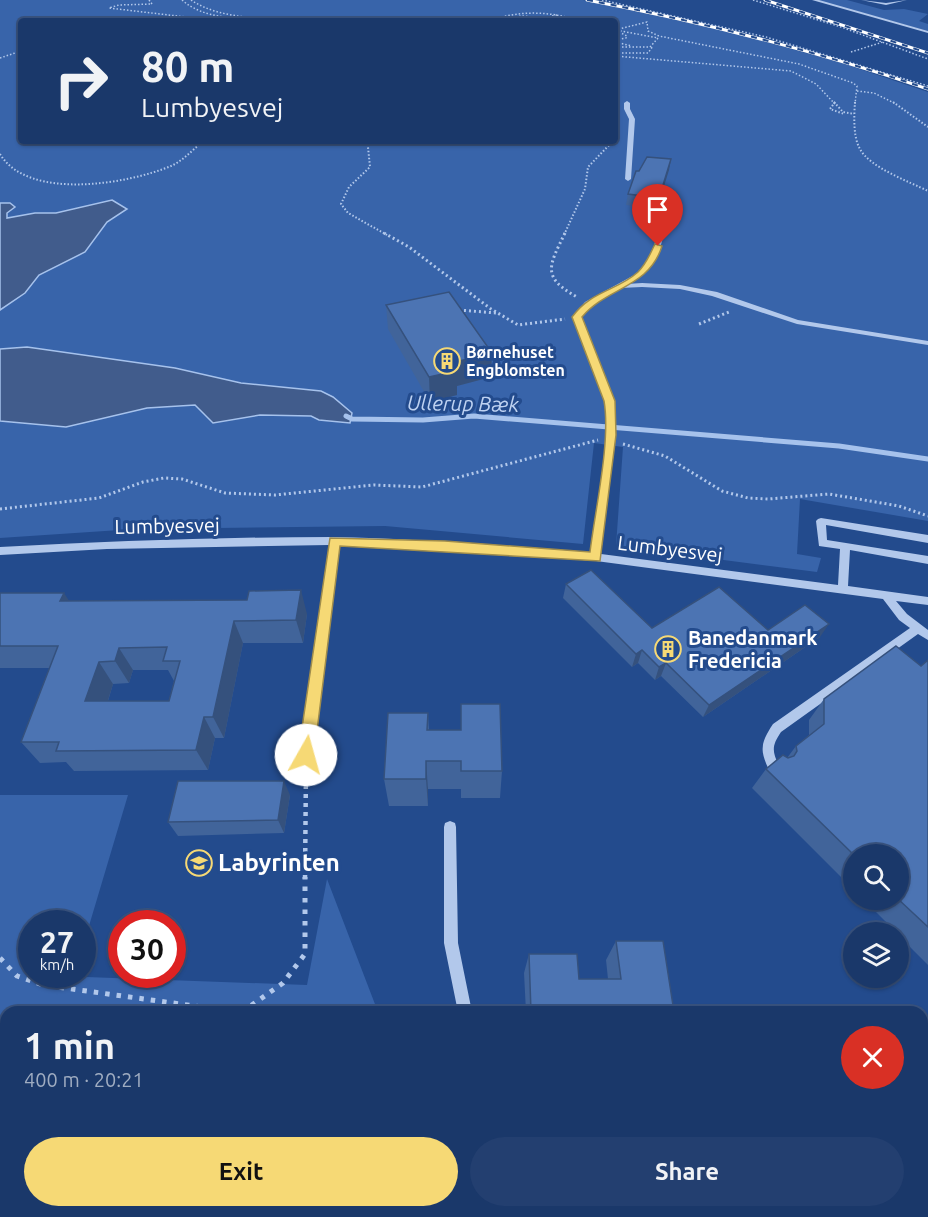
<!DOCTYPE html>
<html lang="en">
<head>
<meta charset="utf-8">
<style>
	body { margin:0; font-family:Ubuntu,sans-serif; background:#233f70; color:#f1f3f6; height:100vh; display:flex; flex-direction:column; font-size:22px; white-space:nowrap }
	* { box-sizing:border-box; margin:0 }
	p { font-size:20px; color:#9facc1 }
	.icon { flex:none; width:33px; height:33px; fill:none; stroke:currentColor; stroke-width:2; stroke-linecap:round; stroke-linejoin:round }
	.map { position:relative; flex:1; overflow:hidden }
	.details { position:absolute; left:0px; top:1006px; width:928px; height:212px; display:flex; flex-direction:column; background:#1a386a; border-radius:18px 18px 0 0; box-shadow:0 2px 4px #0004,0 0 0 2px #38527e }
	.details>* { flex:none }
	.top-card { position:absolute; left:18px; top:18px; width:600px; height:126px; border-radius:6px; box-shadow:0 2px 4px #0004,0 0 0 2px #38527e; background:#1a386a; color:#f1f3f6; overflow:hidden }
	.tools { position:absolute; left:843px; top:844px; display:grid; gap:12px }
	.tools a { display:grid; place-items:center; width:66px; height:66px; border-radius:50%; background:#1a386a; box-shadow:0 2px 4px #0004,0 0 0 2px #38527e; font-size:30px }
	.speed { position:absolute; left:18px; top:910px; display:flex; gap:12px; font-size:30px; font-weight:700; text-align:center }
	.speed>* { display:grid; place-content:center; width:78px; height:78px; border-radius:50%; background:#1a386a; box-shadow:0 2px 4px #0004,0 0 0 2px #38527e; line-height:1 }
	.speed small { font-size:15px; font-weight:400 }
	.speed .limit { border:9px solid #d22; background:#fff; color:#111 }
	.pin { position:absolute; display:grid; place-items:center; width:51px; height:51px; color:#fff; margin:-62px -26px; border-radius:50% 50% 50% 0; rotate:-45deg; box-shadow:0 0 6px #0007 }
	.pin .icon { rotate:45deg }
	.me { position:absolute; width:66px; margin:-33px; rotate:7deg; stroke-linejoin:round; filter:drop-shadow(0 0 4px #0008) }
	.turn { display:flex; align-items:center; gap:21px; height:126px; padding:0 24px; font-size:27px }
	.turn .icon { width:78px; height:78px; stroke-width:2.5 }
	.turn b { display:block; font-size:42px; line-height:51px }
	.round { display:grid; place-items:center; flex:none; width:63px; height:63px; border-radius:32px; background:#233f70 }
	.headline { display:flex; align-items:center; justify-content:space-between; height:102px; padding:0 24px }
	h1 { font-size:36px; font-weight:700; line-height:45px }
	.action { display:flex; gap:12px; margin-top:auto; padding:12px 24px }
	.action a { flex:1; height:69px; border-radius:36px; background:#f6d975; color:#111; font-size:24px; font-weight:700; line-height:69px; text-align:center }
	.action a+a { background:#233f70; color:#f1f3f6 }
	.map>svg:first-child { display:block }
	.green { fill:#3864aa; fill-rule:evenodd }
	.water { fill:#415c8c; stroke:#a6c2ec; stroke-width:1.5 }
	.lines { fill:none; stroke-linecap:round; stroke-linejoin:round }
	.stream { stroke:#a6c2ec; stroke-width:5 }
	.path-far4 { stroke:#b2c8eb; stroke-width:1.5; stroke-dasharray:1.5 2; stroke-linecap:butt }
	.path-far3 { stroke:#b2c8eb; stroke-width:2; stroke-dasharray:1.5 2; stroke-linecap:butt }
	.path-far2 { stroke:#b2c8eb; stroke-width:3; stroke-dasharray:2 3; stroke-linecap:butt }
	.path-far1 { stroke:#b2c8eb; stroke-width:4.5; stroke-dasharray:4 5; stroke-linecap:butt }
	.path { stroke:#b2c8eb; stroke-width:5; stroke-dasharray:4.5 7; stroke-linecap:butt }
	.minor { fill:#b2c8eb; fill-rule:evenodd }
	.rail-casing { stroke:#fff; stroke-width:3 }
	.rail { stroke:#234b8d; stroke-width:2; stroke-dasharray:6; stroke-linecap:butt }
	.wall { fill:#41649a; fill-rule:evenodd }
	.shaded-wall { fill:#35517d }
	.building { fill:#4c74b3; stroke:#35517d; stroke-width:1.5; fill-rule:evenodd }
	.route { fill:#f6d975; stroke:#a08d4c; stroke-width:1.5 }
	.labels { text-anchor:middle; stroke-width:6; stroke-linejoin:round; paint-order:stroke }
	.far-poi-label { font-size:16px; font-weight:bold; fill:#fff; stroke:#234b8d; text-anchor:start }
	.street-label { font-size:20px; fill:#fff; stroke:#234b8d }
	.poi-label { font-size:20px; font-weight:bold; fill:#fff; stroke:#234b8d; text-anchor:start }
	.water-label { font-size:21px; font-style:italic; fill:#bed2f2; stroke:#234b8d }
	.near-poi-label { font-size:24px; font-weight:bold; fill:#fff; stroke:#234b8d; text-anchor:start }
</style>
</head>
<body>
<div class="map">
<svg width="928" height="1217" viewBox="0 0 928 1217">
	<rect width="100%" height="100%" fill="#234b8d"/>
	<g class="green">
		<path d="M0,0h583l148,32 111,31 86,29v429l-128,-22 -3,55 24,4 -4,14 -201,-26 7,-99 -29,-4 -11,101 -198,-18 -250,3 -135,9zM21,21h594v120h-594z"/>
		<polygon points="815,0 847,0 884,10 904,9 928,14 919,21 928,24 928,31"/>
		<polygon points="0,795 128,795 83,946 82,924 32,924 32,975 307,985 327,879 378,1012 6,1012 6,1212 322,1212 319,1217 0,1217"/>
	</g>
	<g class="water">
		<polygon points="112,200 127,209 107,222 85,252 39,275 25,293 0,310 0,203 10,203 15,207 7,213 7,218 35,213 56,213"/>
		<polygon points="27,347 175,368 241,383 321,391 333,397 352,413 350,423 319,420 311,416 260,415 213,423 195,405 147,408 66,427 0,421 0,349"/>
	</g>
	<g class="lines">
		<polyline class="stream" points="346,416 352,419 423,420 474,416 839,446 928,459"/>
		<g class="path-far4">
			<polyline points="149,0 152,4 119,5 109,8 220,21"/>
			<path d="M182,0c23,20 54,17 82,21"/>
			<path d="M191,0c31,21 80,18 117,21"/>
			<polyline points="602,0 766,37 928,86"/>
			<polyline points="753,0 841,27 928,59"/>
			<polyline points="557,15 552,16 558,21"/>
			<path d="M488,21c32,-11 61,-10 93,0"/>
			<polyline points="495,21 521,16 548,18 528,21"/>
			<polyline points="615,30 647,22 648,31 659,36 799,64 853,83 857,86 855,104"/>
			<polyline points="615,40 626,38 627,36 621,33"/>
			<polyline points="615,42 632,46"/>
			<polyline points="615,47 650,47 658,38 621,31"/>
			<polyline points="851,52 883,42"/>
			<polyline points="615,53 648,53 653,46"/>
			<polyline points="615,56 791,71 816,84 835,104"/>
			<polyline points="0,58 21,51"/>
			<polyline points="857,91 874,93 896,104"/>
			<polyline points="834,104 835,102"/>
		</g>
		<g class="path-far3">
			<polyline points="834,102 843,112 854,114"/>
			<polyline points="835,102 830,109 844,114"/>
			<path d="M855,102c-1,14 -2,35 5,47 9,18 50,33 68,42"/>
			<polyline points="893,102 928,127"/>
			<polyline points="365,141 368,147 370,167 349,187 341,204 348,213 387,235"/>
			<path d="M0,154c28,47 128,30 171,12 13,-6 22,-17 33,-25"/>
			<polyline points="564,235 585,189 588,167 613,141"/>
		</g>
		<g class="path-far2">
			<polyline points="384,233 409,247 491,309 518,325 565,319"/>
			<path d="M565,233c-16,33 -24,44 12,64"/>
			<polyline points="459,310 496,313"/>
			<polyline points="699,324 729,312"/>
			<polyline points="623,444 665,456 722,491 748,498 768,499 829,494 899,506 928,516"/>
			<polyline points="0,509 99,498 143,482 164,478 182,479 225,493 275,495 374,485 422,487 598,440"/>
		</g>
		<polyline class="path-far1" points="305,879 306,768"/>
		<g class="path">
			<polyline points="0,958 17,976 43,985 238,1012"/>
			<polyline points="242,1012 283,983 305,954 305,877"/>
			<polyline points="153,1212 154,1217"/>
		</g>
		<g class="minor">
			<polygon points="812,0 819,0 928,31 928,33"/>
			<polygon points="861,0 886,3 907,0 886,5"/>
			<polygon points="627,101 630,103 630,109 635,119 631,179 628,181 625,179 629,119 624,109 624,103"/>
			<path d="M665,212l3,2c-8,35 -7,51 -41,70l15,-1 38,2 37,7 81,28 130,21v4l-131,-21 -85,-28 -32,-7 -38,-2 -22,1 -29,18 -10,11 32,84 2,34 -14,119 237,31 2,-36 -21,-3 -3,-25 2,-2 3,-1 107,17v8l-102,-18 1,15 101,16v8l-78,-14 -2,36 80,11v8l-32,-4 11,13 21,16v10l-10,-6 -137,98c-11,16 -8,21 0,38l-2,4 -4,2 -4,-2c-11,-22 -12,-29 2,-50l137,-96 -11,-8 -16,-21 -287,-38 -151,-11 -107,-5 -26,210 -2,4 -4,1 -4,-1 -2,-4 29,-210 -222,4 -107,6v-8c111,-6 222,-10 332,-10 87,1 173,10 260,16l15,-118 -2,-34 -32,-84 12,-15 53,-29 13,-15 11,-44z"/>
			<polygon points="450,821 455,823 456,827 458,943 472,1012 458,1012 444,943 444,827 445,823"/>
			<polygon points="533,1212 549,1212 551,1217 535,1217"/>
		</g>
		<g class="rail-casing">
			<g id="rail">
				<path d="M587,0c116,22 229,51 341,89"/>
				<polyline points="765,0 928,53"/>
			</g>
		</g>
		<use href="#rail" class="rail"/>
	</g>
	<g class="wall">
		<polygon points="671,159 669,170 657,209 626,205 628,194 639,171"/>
		<polygon points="386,305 491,377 457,386 457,395 430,402 388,329"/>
		<polygon points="566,584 652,628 768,630 820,637 703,717 661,676 655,680 638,663 632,667 563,598"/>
		<path d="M0,593l69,8 238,13 -4,29h-60l-19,95h-9l-7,32 -134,1 -8,-9 -26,1 -19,-21 29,-74h-50zM133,670h35l6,11 -5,20h-61l5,-17 16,-1z"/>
		<polygon points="928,660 928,965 898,935 898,933 897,933 864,900 898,900 898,855 854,855 854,890 752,788 766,769 787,758 796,746 809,735 809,720 824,699 921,666"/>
		<polygon points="428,713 429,730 502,771 500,798 461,798 461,789 428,789 428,806 389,806 384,779"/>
		<polygon points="290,795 284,833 178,836 168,822"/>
		<polygon points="616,941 674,1012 526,1012 524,973 529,954 579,979 608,979 606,960"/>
	</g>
	<g class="shaded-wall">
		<polygon points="671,159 669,170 657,209 659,198"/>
		<polygon points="492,353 491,377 457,386 457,395 430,402 429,377 451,363"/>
		<polygon points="301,590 307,614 303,643 296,620"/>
		<polygon points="64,593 79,616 60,601"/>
		<polygon points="234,621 243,643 224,738 213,717"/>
		<polygon points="829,624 820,637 703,717 709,705"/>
		<polygon points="119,648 133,670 129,683 115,661"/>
		<polygon points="642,650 638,663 632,667 636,654"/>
		<polygon points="99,662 113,684 101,723 85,701"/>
		<polygon points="666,663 661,676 655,680 659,667"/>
		<polygon points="204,717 215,738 208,770 196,750"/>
		<polygon points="426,761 428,789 428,806 426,779"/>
		<polygon points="284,781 290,795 284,833 278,820"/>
	</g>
	<g class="building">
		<polygon points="647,157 671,159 659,198 628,194 636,171 639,171"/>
		<polygon points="449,292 492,353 451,363 456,371 429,377 386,305"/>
		<polygon points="591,570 652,628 719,587 768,630 805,605 829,624 709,705 666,663 659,667 642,650 636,654 566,584"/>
		<path d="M301,590l-5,30 -62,1 -21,96h-9l-8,33 -140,1 3,-9h-38l37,-96h-58v-53h64l-4,8 187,-1 2,-9zM167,647l-4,14h17l-11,40h-84l14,-39 16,-1 4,-13z"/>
		<polygon points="896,646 921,666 928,660 928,927 898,899 898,855 854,855 766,769 783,755 788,758 794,756 797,751 796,746 824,724 824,699"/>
		<polygon points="461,704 500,704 502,771 461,771 461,761 426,761 426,779 384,779 388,713 428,713 427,730 461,730"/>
		<polygon points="178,781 284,781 278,820 168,822"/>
		<polygon points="616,941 663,941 674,1012 531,1012 529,954 577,954 579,979 621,979"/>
	</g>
	<path class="route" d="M655,244l7,2c-13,42 -55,41 -80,71l33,84 1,34 -16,126 -260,-15 -26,209 -2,5 -6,2 -6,-2 -2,-5 32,-217 115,3 145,11c5,-42 21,-111 14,-151l-32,-84c20,-27 45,-26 66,-45 9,-9 12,-18 17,-28z"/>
	<defs>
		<g id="building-ring" transform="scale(1.35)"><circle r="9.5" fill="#234b8d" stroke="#f6d975" stroke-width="1.5"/><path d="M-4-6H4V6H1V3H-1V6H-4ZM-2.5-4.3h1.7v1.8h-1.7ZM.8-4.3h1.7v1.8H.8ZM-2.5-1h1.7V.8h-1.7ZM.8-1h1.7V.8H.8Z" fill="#f6d975"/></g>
		<g id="school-ring" transform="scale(1.35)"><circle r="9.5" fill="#234b8d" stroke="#f6d975" stroke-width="1.5"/><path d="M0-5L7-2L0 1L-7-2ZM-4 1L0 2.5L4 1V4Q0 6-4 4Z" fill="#f6d975"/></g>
	</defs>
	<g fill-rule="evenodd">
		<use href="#building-ring" x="447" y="361"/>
		<use href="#building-ring" x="668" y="649"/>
		<use href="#school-ring" x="199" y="863"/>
	</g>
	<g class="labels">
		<g class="far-poi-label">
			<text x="466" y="358">Børnehuset<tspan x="466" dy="18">Engblomsten</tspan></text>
		</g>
		<g class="street-label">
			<text transform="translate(167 526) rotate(-1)" y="7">Lumbyesvej</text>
			<text transform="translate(670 549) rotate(7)" y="7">Lumbyesvej</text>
		</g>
		<g class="poi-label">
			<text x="688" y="645">Banedanmark<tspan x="688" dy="23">Fredericia</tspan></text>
		</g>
		<g class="water-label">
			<text transform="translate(463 404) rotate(1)" y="7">Ullerup Bæk</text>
		</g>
		<g class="near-poi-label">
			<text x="218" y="871">Labyrinten</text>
		</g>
	</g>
</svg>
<div class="tools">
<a><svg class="icon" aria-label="search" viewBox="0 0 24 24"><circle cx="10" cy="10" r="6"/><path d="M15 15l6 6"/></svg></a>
<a><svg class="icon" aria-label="layers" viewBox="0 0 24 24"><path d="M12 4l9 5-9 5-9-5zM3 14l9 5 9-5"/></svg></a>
</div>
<div class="speed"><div>27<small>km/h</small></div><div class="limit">30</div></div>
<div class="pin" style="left:658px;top:246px;background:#d93025"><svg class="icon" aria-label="arrive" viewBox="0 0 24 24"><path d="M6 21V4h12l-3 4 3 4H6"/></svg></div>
<svg class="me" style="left:306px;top:755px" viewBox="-20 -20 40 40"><circle r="19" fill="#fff"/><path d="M0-13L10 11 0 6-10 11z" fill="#f6d975"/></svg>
<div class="top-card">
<div class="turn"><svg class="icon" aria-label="right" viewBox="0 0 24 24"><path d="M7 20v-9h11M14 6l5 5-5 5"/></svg><div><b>80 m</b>Lumbyesvej</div></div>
</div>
<section class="details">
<div class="headline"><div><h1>1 min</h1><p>400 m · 20:21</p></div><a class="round" style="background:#d93025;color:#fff"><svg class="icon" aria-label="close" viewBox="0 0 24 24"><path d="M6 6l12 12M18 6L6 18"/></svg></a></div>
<div class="action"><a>Exit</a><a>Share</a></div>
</section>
</div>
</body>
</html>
